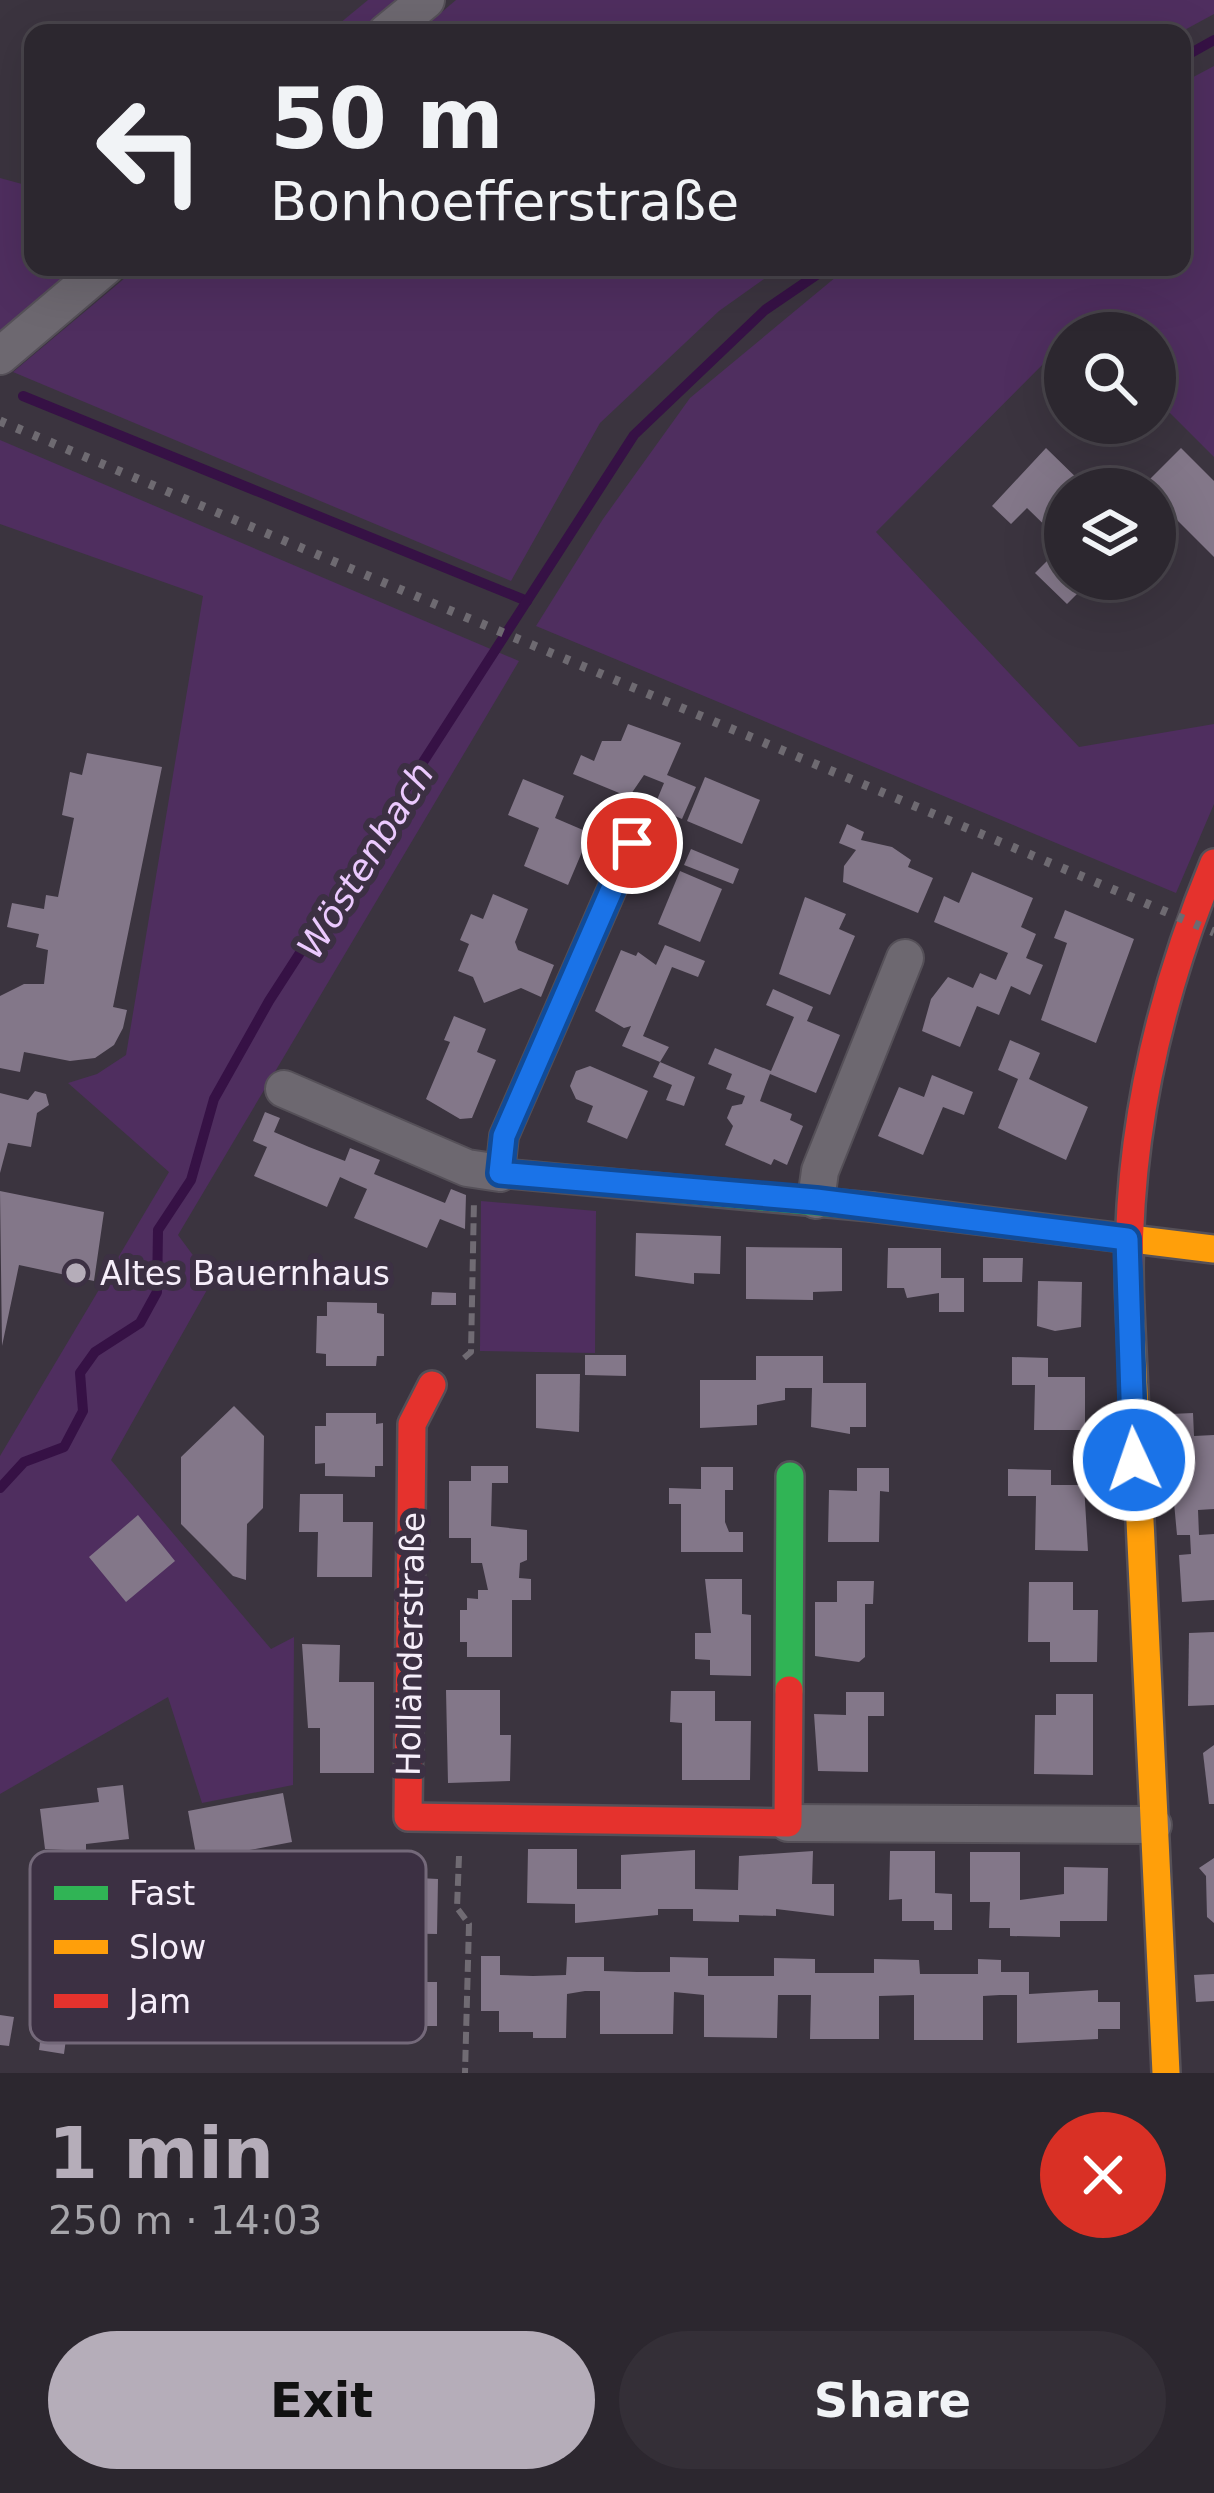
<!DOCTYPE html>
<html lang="en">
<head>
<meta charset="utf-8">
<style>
	body { margin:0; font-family:"DejaVu Sans",sans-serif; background:#342f37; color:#f1f3f6; height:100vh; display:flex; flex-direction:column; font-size:45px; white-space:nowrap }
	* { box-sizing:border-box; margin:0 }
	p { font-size:39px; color:#a6a5aa }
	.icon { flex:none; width:66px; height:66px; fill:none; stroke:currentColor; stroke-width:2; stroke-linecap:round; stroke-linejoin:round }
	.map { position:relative; height:2073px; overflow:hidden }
	.panel { display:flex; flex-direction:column; background:#2c272f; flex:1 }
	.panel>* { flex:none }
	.top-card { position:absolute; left:24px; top:24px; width:1167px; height:252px; border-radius:24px; box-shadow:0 12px 48px #0002,0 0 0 3px #48444b; background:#2c272f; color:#f1f3f6; overflow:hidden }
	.buttons { position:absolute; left:1044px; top:312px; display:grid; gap:24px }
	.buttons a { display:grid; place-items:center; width:132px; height:132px; border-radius:50%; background:#2c272f; box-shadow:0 12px 48px #0002,0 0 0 3px #48444b; font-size:60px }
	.pin { position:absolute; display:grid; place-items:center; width:102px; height:102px; color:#fff; margin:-51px; border:6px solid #fff; border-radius:50%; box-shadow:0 3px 12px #0007 }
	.me { position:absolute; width:132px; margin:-66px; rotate:357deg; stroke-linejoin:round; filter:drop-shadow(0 0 9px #0008) }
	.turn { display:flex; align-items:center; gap:42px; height:252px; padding:0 48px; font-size:54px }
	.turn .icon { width:156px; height:156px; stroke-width:2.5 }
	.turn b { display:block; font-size:84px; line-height:102px }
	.round { display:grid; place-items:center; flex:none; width:126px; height:126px; border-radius:63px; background:#342f37 }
	.summary { display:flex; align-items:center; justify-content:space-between; height:204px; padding:0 48px }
	h1 { font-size:72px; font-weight:800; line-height:90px; color:#b5adb9 }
	.button { display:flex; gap:24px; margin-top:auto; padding:24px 48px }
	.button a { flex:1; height:138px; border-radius:72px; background:#b5adb9; color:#111; font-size:48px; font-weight:800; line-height:138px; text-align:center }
	.button a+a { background:#342f37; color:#f1f3f6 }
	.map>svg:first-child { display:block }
	.green { fill:#4f2e5f }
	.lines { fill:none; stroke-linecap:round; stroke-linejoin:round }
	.stream { stroke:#361145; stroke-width:10 }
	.building { fill:#837789 }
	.street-casing { stroke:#555058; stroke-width:40 }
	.fast-casing { stroke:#555058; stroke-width:32 }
	.slow-casing { stroke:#555058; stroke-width:32 }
	.jam-casing { stroke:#555058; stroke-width:32 }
	.path { stroke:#706b73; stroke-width:6; stroke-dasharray:12 6; stroke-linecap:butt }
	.street { stroke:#6d6870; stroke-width:36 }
	.fast { stroke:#30b455; stroke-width:27 }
	.slow { stroke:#ff9f0a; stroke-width:27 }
	.jam { stroke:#e5322d; stroke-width:27 }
	.rail { stroke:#6e6a71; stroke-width:9; stroke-dasharray:6 12; stroke-linecap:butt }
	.route-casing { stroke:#114b97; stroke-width:30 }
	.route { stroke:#1a73e8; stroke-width:21 }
	.poi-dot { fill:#b5adb9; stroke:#3c3043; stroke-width:4.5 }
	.labels { text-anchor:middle; stroke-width:12; stroke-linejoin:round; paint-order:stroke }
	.poi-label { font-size:33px; fill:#f6eefa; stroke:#3c3043; text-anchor:start }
	.street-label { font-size:33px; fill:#f6eefa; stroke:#3c3043 }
	.water-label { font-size:36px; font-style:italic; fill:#ebc9fe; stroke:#3c3043 }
	.key { fill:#3c3043; stroke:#74697a; stroke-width:3 }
	.key-label { font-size:33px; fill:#f6eefa }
</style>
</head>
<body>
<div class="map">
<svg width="1214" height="2073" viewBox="0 0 1214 2073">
	<rect width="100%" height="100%" fill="#3b343f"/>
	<g class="green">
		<polygon points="368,0 407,0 377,33 328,33"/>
		<polygon points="456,0 1214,0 1214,14 1179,33 417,33"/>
		<polygon points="1214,66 1214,457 1155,398 1155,333 1089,333 1081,326 1065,333 1065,342 876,532 1079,747 1214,724 1214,804 1176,893 536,626 603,519 690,398 848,267 1182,267 1182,83"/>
		<polygon points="0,178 33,187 33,267 84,267 0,334"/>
		<polygon points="138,267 781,267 719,311 600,423 511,581 13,372"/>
		<polygon points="0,440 519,661 178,1235 212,1281 111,1460 271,1649 294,1637 293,1785 202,1803 168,1697 0,1794 0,1456 169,1172 68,1083 97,1074 126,1055 203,596 0,524"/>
		<polygon points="481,1201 596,1211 595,1353 480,1351"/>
	</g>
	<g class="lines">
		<g class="stream">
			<polyline points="1182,58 1214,40"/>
			<polyline points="23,396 527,601"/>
			<polyline points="0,1488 24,1462 64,1447 83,1411 80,1373 95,1352 140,1323 157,1292 158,1230 191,1180 214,1099 269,1001 634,435 765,310 828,267"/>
		</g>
	</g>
	<g class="building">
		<polygon points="1046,448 1088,489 1065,489 1065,579 1092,579 1067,604 1035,573 1064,544 1027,508 1011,524 992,506"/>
		<polygon points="1181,448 1214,481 1214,557 1155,498 1155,489 1143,486"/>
		<polygon points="628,724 681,743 667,775 696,787 682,819 654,807 664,783 644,775 629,797 573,774 581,755 594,761 602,741 621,741"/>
		<polygon points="87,753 162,767 113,1007 127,1010 123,1028 114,1045 95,1058 70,1061 24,1052 20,1072 0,1068 0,996 24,984 44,984 48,950 36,947 39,934 7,927 12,903 44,909 46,895 58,897 74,818 62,815 70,772 82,775"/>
		<polygon points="705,777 760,800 742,844 687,821"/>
		<polygon points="523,779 564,796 555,818 590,833 568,885 524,866 539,828 508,815"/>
		<polygon points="847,824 864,832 861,840 892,847 911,860 908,867 933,878 918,913 843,882 844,866 856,850 839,843"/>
		<polygon points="691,849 739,869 733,884 684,865"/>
		<polygon points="680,871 722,889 700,942 658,924"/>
		<polygon points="972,872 1033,898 1021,927 1036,934 1026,958 1043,965 1030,995 1011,986 999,1015 977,1006 960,1047 922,1031 931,999 948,977 973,988 980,973 996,980 1008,953 934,922 944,896 959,903"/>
		<polygon points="493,894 528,909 515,942 518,950 554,965 541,997 521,988 484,1003 473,977 458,971 469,944 460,940 471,914 483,919"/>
		<polygon points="805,897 846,914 839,929 855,936 830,995 779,974"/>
		<polygon points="1065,910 1134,939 1096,1043 1041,1020 1067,943 1054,938"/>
		<polygon points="665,945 705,961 698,977 672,967 643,1036 669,1047 660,1062 695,1077 684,1106 666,1100 672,1085 653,1077 660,1062 622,1046 631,1026 624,1028 595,1011 621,950 636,956 638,952 656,965"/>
		<polygon points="773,989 813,1007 807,1021 840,1035 816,1093 770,1074 765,1087 760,1101 792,1114 790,1120 803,1126 787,1165 774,1159 771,1165 725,1145 733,1126 727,1118 732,1106 742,1104 745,1096 726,1089 732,1074 708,1064 715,1048 771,1071 794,1017 766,1005"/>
		<polygon points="454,1016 486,1029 477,1052 496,1060 472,1118 460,1119 426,1099 450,1042 444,1040"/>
		<polygon points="1010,1040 1040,1053 1029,1079 1088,1107 1066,1160 998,1128 1018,1079 998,1070"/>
		<polygon points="590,1066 648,1091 627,1139 587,1122 593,1106 576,1099 570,1086 576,1071"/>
		<polygon points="932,1075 973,1092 964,1115 943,1107 923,1155 878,1136 899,1087 924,1097"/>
		<polygon points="35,1091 46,1094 49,1105 37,1113 31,1147 8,1143 0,1173 0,1093 28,1100"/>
		<polygon points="265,1112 280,1118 274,1132 309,1147 345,1161 350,1148 380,1160 374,1174 445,1203 451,1189 466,1195 465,1229 440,1219 427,1248 354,1218 367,1189 353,1183 340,1177 327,1207 254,1176 267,1147 253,1141"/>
		<polygon points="0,1191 104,1212 94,1281 19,1265 2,1346"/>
		<polygon points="636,1233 721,1236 720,1274 694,1273 694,1284 635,1276"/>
		<polygon points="746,1247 842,1248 842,1291 813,1292 813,1300 746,1299"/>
		<polygon points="888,1248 941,1248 941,1278 964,1278 964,1312 939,1312 939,1293 907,1298 904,1288 887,1288"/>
		<polygon points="983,1258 1023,1258 1022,1282 983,1282"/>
		<polygon points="1038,1281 1082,1282 1081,1327 1055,1331 1037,1326"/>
		<polygon points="432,1292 456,1293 456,1305 431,1305"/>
		<polygon points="327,1302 377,1303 377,1313 384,1314 384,1356 377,1356 376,1366 326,1366 326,1354 316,1353 317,1316 327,1316"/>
		<polygon points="585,1355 626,1355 626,1376 585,1375"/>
		<polygon points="756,1356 823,1356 823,1383 866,1383 866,1427 850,1427 850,1434 811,1427 812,1388 785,1388 785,1400 757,1405 757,1425 700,1428 700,1380 756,1380"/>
		<polygon points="1012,1357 1048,1358 1048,1377 1085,1377 1085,1430 1034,1430 1035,1385 1012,1385"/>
		<polygon points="536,1374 580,1374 579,1432 536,1428"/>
		<polygon points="234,1406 264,1436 263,1508 247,1524 246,1580 233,1576 181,1524 181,1457"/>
		<polygon points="326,1413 376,1413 376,1424 383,1423 383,1466 375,1466 375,1477 325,1476 325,1463 315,1464 315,1426 326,1426"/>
		<polygon points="1193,1413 1194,1436 1214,1435 1214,1509 1198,1510 1199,1535 1214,1534 1214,1600 1182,1602 1179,1555 1191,1554 1190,1535 1177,1535 1168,1438 1170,1414"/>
		<polygon points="471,1466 508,1466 508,1483 492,1483 491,1526 527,1530 527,1560 520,1563 519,1578 531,1579 531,1600 512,1600 512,1657 467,1657 467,1642 460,1642 460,1610 467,1610 467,1598 478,1599 478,1590 488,1590 482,1563 471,1563 471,1538 449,1538 449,1481 471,1481"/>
		<polygon points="701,1467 733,1467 733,1490 725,1490 725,1522 729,1532 743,1532 743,1552 681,1552 681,1504 669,1504 669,1488 701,1489"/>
		<polygon points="857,1468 889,1468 889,1492 880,1491 879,1542 828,1542 829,1490 857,1491"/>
		<polygon points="1008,1469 1051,1470 1051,1485 1084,1485 1088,1551 1035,1550 1036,1496 1008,1496"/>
		<polygon points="300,1494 343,1494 343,1522 373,1522 372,1577 317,1577 318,1532 299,1532"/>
		<polygon points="138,1515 175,1561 126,1602 89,1557"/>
		<polygon points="705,1579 742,1579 742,1614 751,1615 751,1676 710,1675 710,1660 695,1659 695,1633 711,1633"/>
		<polygon points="837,1581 874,1581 873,1604 865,1604 865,1657 859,1662 815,1656 815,1602 837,1602"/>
		<polygon points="1029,1582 1073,1582 1073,1610 1098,1610 1097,1662 1050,1662 1050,1642 1028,1642"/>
		<polygon points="1214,1632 1214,1705 1188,1706 1189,1633"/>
		<polygon points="302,1644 340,1645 339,1682 374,1682 374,1773 320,1773 320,1728 308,1728"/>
		<polygon points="446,1690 500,1690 500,1735 511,1735 510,1781 448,1783"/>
		<polygon points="671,1691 715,1691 715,1721 751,1721 750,1780 682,1780 682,1723 670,1722"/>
		<polygon points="846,1692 884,1692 884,1716 868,1716 868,1772 818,1771 814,1714 846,1715"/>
		<polygon points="1056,1694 1093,1694 1093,1775 1034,1774 1035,1715 1056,1715"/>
		<polygon points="1214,1745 1214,1804 1209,1804 1203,1753"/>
		<polygon points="123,1785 129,1839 86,1844 86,1851 45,1849 40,1809 99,1802 97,1788"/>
		<polygon points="283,1793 292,1842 197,1860 188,1811"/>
		<polygon points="528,1849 577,1849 577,1889 621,1889 621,1855 695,1850 695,1889 738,1890 739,1856 813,1851 812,1884 834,1884 834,1916 776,1909 776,1916 739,1915 739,1922 693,1921 693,1909 658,1909 658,1915 575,1923 575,1904 527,1903"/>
		<polygon points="890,1851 935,1851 935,1893 952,1894 952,1930 934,1930 934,1921 902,1921 902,1899 889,1900"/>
		<polygon points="349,1852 400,1852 400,1877 438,1879 437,1934 385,1933 385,1889 349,1889"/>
		<polygon points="970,1852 1020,1852 1020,1900 1064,1894 1064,1867 1108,1868 1107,1921 1060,1921 1060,1937 1010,1936 1010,1928 989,1928 990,1902 970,1902"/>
		<polygon points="1214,1858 1214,1923 1207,1917 1206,1876 1199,1868"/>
		<polygon points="481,1956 500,1956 500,1975 533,1976 566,1975 567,1957 604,1957 604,1971 637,1972 670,1972 670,1957 708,1958 708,1976 774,1976 774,1958 815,1959 815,1973 874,1973 874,1959 919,1960 920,1974 978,1974 978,1959 1001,1960 1001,1972 1029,1972 1029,1994 1098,1990 1098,2002 1120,2002 1120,2029 1098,2029 1098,2039 1017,2043 1017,1995 1000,1995 983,1996 983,2040 914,2040 914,1995 879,1996 879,2039 810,2039 811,1995 778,1995 777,2038 704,2037 704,1995 674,1992 673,2034 600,2034 600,1991 585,1991 567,1994 566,2038 533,2038 533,2032 499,2032 499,2011 481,2011"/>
		<polygon points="1214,1974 1214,2001 1196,2002 1194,1975"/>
		<rect x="374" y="1982" width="63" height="44"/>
		<polygon points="0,2015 14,2017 9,2046 0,2045"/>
		<polygon points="43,2021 68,2024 64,2054 39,2050"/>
	</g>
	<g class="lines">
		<g class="street-casing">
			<g id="street">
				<polyline points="386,33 426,0"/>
				<polyline points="0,356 105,267"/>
				<polyline points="284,1089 467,1168 500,1173"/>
				<polyline points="816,1200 820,1171 905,958"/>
				<polyline points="788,1823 1153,1825"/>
			</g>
		</g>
		<g class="fast-casing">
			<g id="fast">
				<polyline points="632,843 504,1136 500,1173 871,1207"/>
				<polyline points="789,1690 790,1476"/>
			</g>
		</g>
		<g class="slow-casing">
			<g id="slow">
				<polyline points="871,1207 1214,1249"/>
				<polyline points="1130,1308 1166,2073"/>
			</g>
		</g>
		<g class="jam-casing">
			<g id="jam">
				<path d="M1130,1308c-7,-154 25,-303 84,-445"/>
				<polyline points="432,1385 412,1424 408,1817 788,1823 789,1690"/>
			</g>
		</g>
		<g class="path">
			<polyline points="464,1358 471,1352 474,1200"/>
			<polyline points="459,1856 457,1908 469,1924 465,2073"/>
		</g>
		<use href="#street" class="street"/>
		<use href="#fast" class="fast"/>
		<use href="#slow" class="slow"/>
		<use href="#jam" class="jam"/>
		<polyline class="rail" points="0,421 1214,932"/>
	</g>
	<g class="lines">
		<g class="route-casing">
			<polyline id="route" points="632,843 504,1136 500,1173 816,1200 1127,1239 1134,1460"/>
		</g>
		<use href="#route" class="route"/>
	</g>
	<circle class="poi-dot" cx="76" cy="1273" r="12"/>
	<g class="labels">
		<g class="poi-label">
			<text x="100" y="1285">Altes Bauernhaus</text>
		</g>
		<g class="street-label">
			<text transform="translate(410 1644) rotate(-89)" y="12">Holländerstraße</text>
		</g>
		<g class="water-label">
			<text transform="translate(365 860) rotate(-58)" y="13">Wöstenbach</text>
		</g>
	</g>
	<rect x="30" y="1851" width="396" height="192" rx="18" class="key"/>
	<rect x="54" y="1886" width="54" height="14" fill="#30b455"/>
	<rect x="54" y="1940" width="54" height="14" fill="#ff9f0a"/>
	<rect x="54" y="1994" width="54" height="14" fill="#e5322d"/>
	<g class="key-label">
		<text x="129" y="1905">Fast</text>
		<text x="129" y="1959">Slow</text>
		<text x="129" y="2013">Jam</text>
	</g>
</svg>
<div class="buttons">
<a><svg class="icon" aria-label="search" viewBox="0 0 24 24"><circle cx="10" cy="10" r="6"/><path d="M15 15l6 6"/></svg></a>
<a><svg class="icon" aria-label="layers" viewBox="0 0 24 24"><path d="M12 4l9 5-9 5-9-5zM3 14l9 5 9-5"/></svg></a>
</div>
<div class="pin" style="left:632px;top:843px;background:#d93025"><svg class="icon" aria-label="arrive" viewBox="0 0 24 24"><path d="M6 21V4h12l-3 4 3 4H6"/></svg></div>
<svg class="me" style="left:1134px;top:1460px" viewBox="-20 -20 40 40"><circle r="17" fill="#1a73e8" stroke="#fff" stroke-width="3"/><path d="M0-11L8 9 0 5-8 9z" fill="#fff"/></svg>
<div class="top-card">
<div class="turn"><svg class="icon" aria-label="left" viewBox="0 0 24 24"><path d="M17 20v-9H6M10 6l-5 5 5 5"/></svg><div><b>50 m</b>Bonhoefferstraße</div></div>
</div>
</div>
<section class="panel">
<div class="summary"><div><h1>1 min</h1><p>250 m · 14:03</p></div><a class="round" style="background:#d93025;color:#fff"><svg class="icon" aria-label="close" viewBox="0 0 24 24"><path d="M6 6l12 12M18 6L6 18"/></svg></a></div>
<div class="button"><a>Exit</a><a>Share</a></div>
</section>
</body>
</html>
